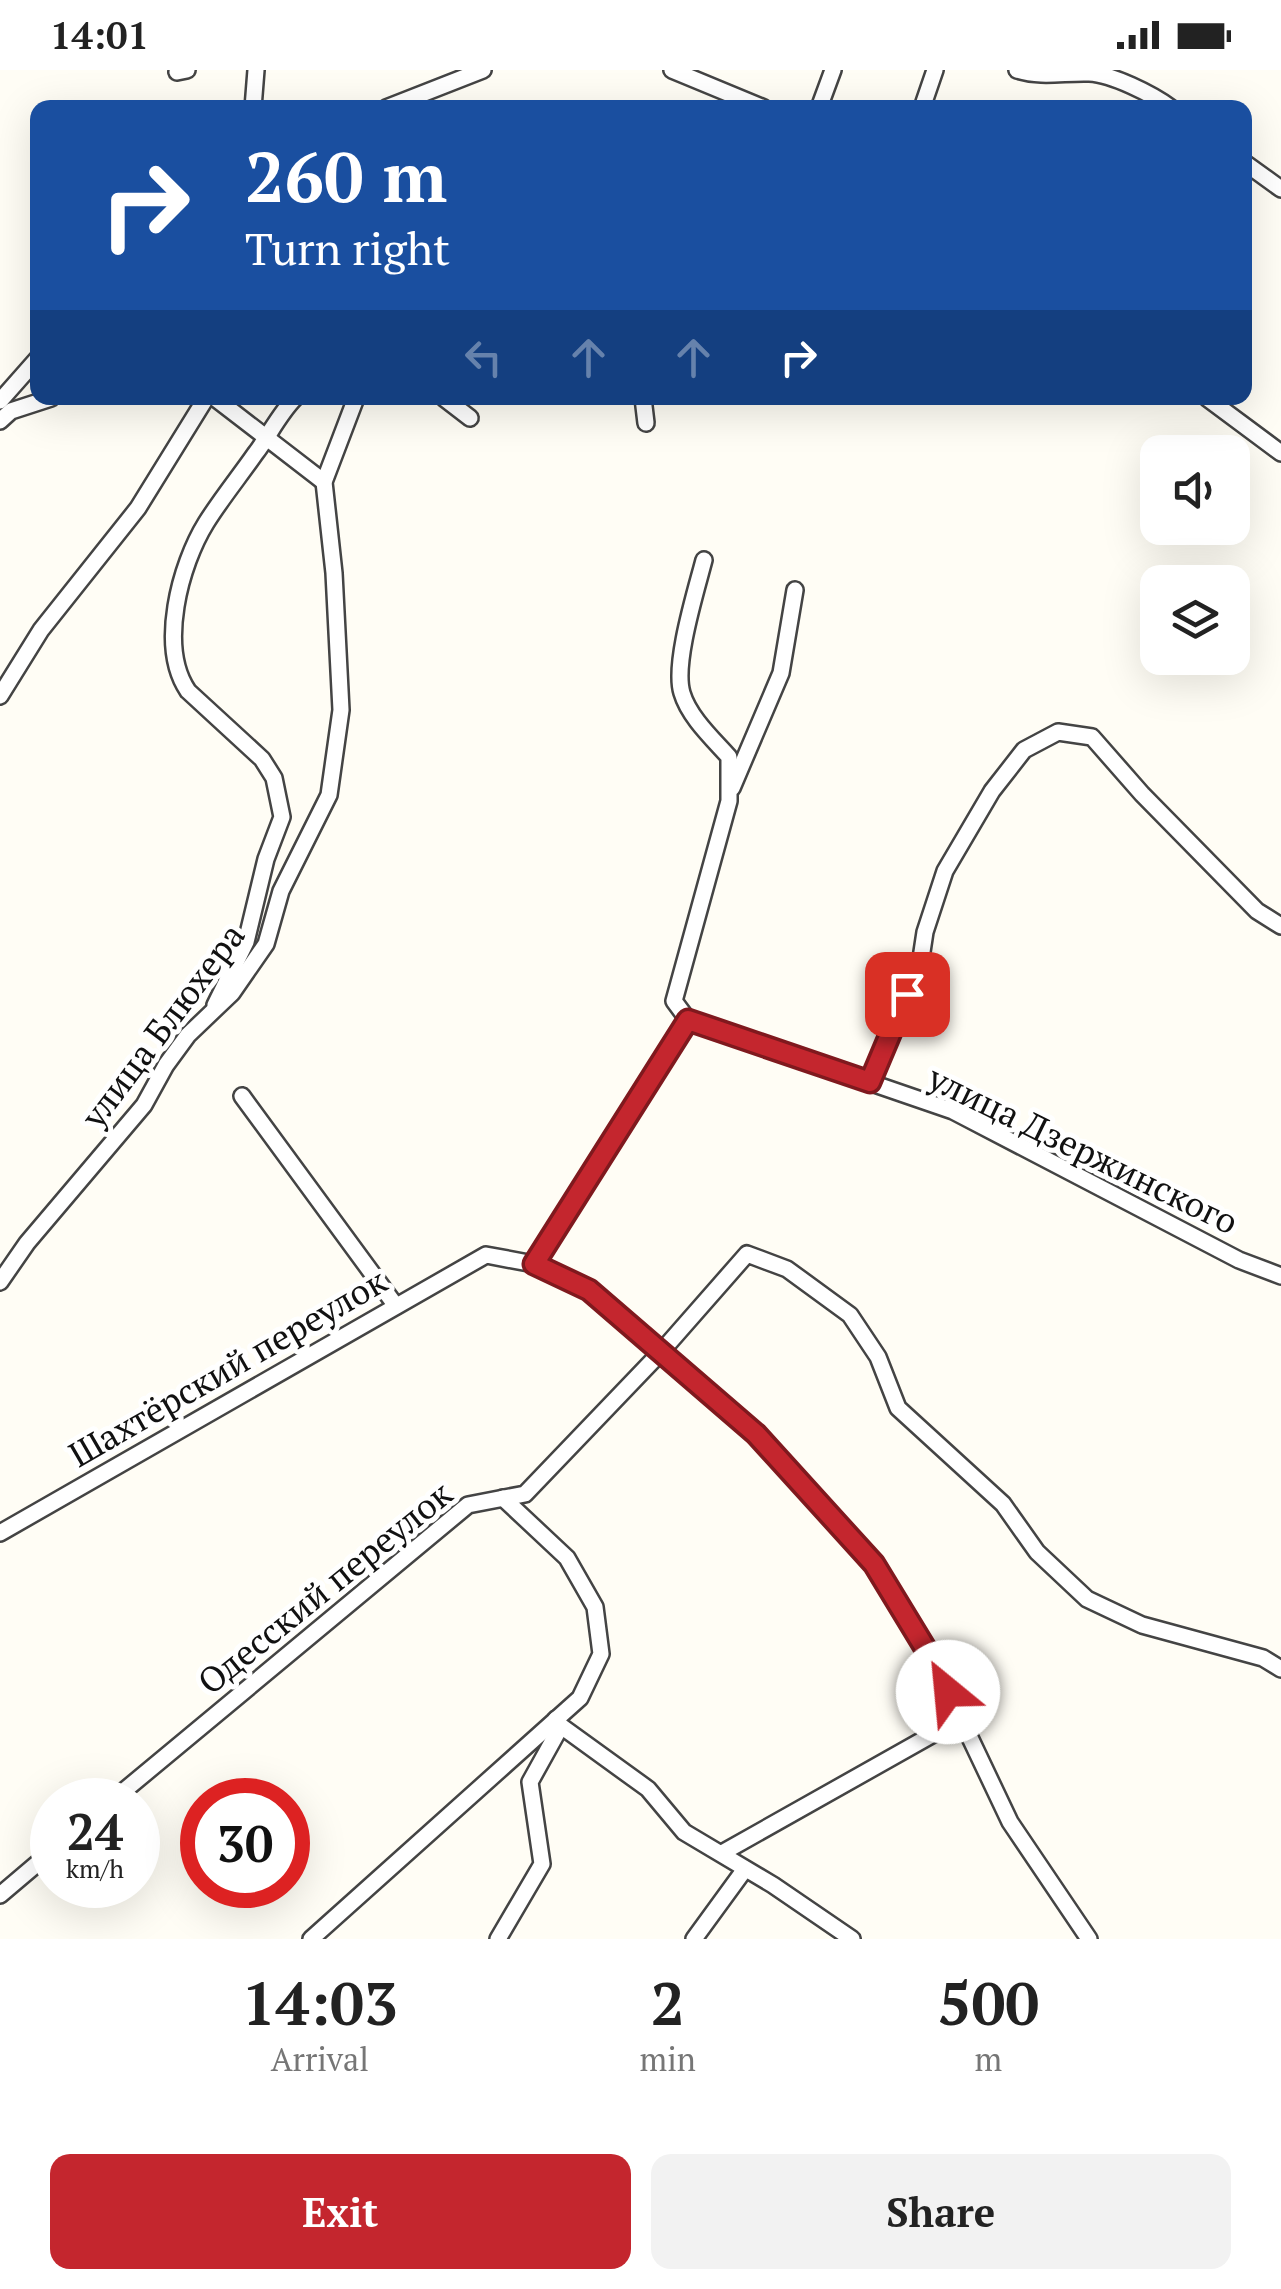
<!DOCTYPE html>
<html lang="en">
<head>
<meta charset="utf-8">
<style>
	body { margin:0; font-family:"PT Serif",serif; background:#f2f2f2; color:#222; height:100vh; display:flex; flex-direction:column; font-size:38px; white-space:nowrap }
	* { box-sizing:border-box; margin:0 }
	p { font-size:32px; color:#767676 }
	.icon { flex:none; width:55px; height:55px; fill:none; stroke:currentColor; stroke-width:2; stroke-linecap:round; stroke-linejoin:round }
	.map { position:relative; height:1869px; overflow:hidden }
	.sheet { display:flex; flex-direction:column; background:#fff; flex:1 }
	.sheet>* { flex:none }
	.top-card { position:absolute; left:30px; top:30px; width:1222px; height:305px; border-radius:20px; box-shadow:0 10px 40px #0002; background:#1a4fa0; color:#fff; overflow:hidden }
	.tools { position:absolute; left:1140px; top:365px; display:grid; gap:20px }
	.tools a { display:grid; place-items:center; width:110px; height:110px; border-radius:20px; background:#fff; box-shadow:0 10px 40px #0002; font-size:50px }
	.speed { position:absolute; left:30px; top:1708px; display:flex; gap:20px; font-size:50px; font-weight:700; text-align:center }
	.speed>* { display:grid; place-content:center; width:130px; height:130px; border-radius:50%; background:#fff; box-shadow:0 10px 40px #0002; line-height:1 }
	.speed small { font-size:25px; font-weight:400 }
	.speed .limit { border:15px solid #d22; background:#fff; color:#111 }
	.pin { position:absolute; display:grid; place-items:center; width:85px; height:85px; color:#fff; margin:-42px; border-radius:20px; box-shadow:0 5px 15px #0006 }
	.me { position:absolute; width:110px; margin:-55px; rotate:332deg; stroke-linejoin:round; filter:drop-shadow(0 0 8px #0008) }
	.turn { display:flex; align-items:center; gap:35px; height:210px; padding:0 50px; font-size:45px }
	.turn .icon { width:130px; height:130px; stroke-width:2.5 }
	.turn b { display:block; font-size:70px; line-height:85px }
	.lanes { display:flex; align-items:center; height:95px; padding:0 50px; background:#0003; justify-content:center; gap:50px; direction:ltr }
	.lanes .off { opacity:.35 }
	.eta { display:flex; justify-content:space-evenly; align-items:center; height:170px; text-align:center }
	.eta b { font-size:60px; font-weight:600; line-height:70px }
	.primary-button { display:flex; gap:20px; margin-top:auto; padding:20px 50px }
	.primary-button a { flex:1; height:115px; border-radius:20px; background:#c4262e; color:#fff; font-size:40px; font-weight:600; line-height:115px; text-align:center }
	.primary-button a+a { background:#f2f2f2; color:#222 }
	.status { display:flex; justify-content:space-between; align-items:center; height:70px; padding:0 50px; background:#fff; direction:ltr }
	.status svg { height:28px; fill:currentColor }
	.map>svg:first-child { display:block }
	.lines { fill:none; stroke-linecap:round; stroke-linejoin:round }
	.minor-casing { stroke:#444; stroke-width:20 }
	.minor { stroke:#fff; stroke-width:15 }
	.route-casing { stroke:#7f191e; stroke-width:25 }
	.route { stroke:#c4262e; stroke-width:18 }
	.labels { text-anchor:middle; stroke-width:10; stroke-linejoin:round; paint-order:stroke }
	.street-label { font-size:35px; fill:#111; stroke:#fff }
</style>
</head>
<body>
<div class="status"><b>14:01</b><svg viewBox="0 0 49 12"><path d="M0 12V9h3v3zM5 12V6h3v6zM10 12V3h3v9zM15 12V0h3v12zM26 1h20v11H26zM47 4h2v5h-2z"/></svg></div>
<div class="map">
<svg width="1281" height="1869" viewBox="0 0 1281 1869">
	<rect width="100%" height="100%" fill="#fffdf5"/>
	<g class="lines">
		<g class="minor-casing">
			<g id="minor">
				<polyline points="672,0 764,38"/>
				<path d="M1017,0c25,8 47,2 72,3 23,1 63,21 82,35"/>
				<polyline points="177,2 187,0"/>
				<polyline points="253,38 256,0"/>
				<polyline points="386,38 483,0"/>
				<polyline points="819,38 833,0"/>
				<polyline points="922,38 935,0"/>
				<polyline points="1245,93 1281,119"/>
				<polyline points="215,328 324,412"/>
				<polyline points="444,328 470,348"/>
				<polyline points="643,328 646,353"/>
				<polyline points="1207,328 1281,383"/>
				<polyline points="0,331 38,288"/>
				<polyline points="0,351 11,341 51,328"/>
				<polyline points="0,626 41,560 138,438 206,328"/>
				<polyline points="732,718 781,603 795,520"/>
				<path d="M215,935l31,-63 20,-83 16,-42 -8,-39 -12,-19 -74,-68c-30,-44 -8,-126 18,-168 15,-24 33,-46 49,-69 14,-18 24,-40 40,-56"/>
				<polyline points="688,950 953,1041 1239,1190 1281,1206"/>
				<path d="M688,950l-14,-19 55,-200v-44c-16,-18 -40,-40 -47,-64 -9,-29 14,-102 22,-133"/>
				<polyline points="870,1013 920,895 925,862 945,801 992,721 1024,680 1058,662 1092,667 1142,724 1257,841 1281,856"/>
				<polyline points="242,1026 396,1236"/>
				<polyline points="534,1194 688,950"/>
				<polyline points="0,1212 27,1173 144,1035 166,995 188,965 232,923 266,874 281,821 329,725 341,640 334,503 324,412 356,328"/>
				<polyline points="0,1463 486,1185 534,1194 589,1220 755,1364 874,1494 936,1596 1010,1752 1089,1869"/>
				<polyline points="556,1649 561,1656 648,1719 684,1762 773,1815 852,1869"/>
				<polyline points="113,1730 468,1435 525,1424 661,1282 747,1184 787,1199 850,1245 878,1287 898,1338 1003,1434 1037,1482 1087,1529 1142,1555 1263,1588 1281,1599"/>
				<polyline points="722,1783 960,1649"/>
				<polyline points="0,1825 52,1781"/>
				<polyline points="311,1869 580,1628 601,1584 595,1537 567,1488 503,1428"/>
				<polyline points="498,1869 542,1794 530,1712 561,1656"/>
				<polyline points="694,1869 745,1799"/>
			</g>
		</g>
		<use href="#minor" class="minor"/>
	</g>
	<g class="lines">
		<g class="route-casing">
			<polyline id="route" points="907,924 870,1012 688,950 534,1194 589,1220 756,1364 874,1494 936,1596 948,1622"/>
		</g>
		<use href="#route" class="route"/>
	</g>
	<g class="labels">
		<g class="street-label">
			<text transform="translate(163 956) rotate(-53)" y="12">улица Блюхера</text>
			<text transform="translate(1083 1080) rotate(26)" y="12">улица Дзержинского</text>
			<text transform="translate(228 1298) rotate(-30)" y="12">Шахтёрский переулок</text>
			<text transform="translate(325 1518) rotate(-39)" y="12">Одесский переулок</text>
		</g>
	</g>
</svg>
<div class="tools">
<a><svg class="icon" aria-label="sound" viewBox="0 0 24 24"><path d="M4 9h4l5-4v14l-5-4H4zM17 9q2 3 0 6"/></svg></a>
<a><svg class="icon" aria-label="layers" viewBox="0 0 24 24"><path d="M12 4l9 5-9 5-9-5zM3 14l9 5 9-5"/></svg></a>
</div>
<div class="speed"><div>24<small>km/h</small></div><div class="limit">30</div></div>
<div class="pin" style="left:907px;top:924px;background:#d93025"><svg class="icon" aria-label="arrive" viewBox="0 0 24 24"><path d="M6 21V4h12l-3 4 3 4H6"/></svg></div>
<svg class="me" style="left:948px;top:1622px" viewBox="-20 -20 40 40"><circle r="19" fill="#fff"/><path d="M0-13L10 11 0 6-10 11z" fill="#c4262e"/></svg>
<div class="top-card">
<div class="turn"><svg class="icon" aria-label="right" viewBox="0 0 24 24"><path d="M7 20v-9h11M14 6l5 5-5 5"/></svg><div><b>260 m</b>Turn right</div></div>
<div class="lanes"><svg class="icon off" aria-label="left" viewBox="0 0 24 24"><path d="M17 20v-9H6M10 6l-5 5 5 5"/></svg><svg class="icon off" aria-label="ahead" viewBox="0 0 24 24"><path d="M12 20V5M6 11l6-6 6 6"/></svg><svg class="icon off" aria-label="ahead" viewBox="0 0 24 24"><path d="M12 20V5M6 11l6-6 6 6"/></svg><svg class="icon" aria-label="right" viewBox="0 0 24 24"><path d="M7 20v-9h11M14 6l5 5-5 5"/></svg></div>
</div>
</div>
<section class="sheet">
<div class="eta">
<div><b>14:03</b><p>Arrival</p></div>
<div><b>2</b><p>min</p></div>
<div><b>500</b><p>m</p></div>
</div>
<div class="primary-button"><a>Exit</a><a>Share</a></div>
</section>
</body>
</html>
